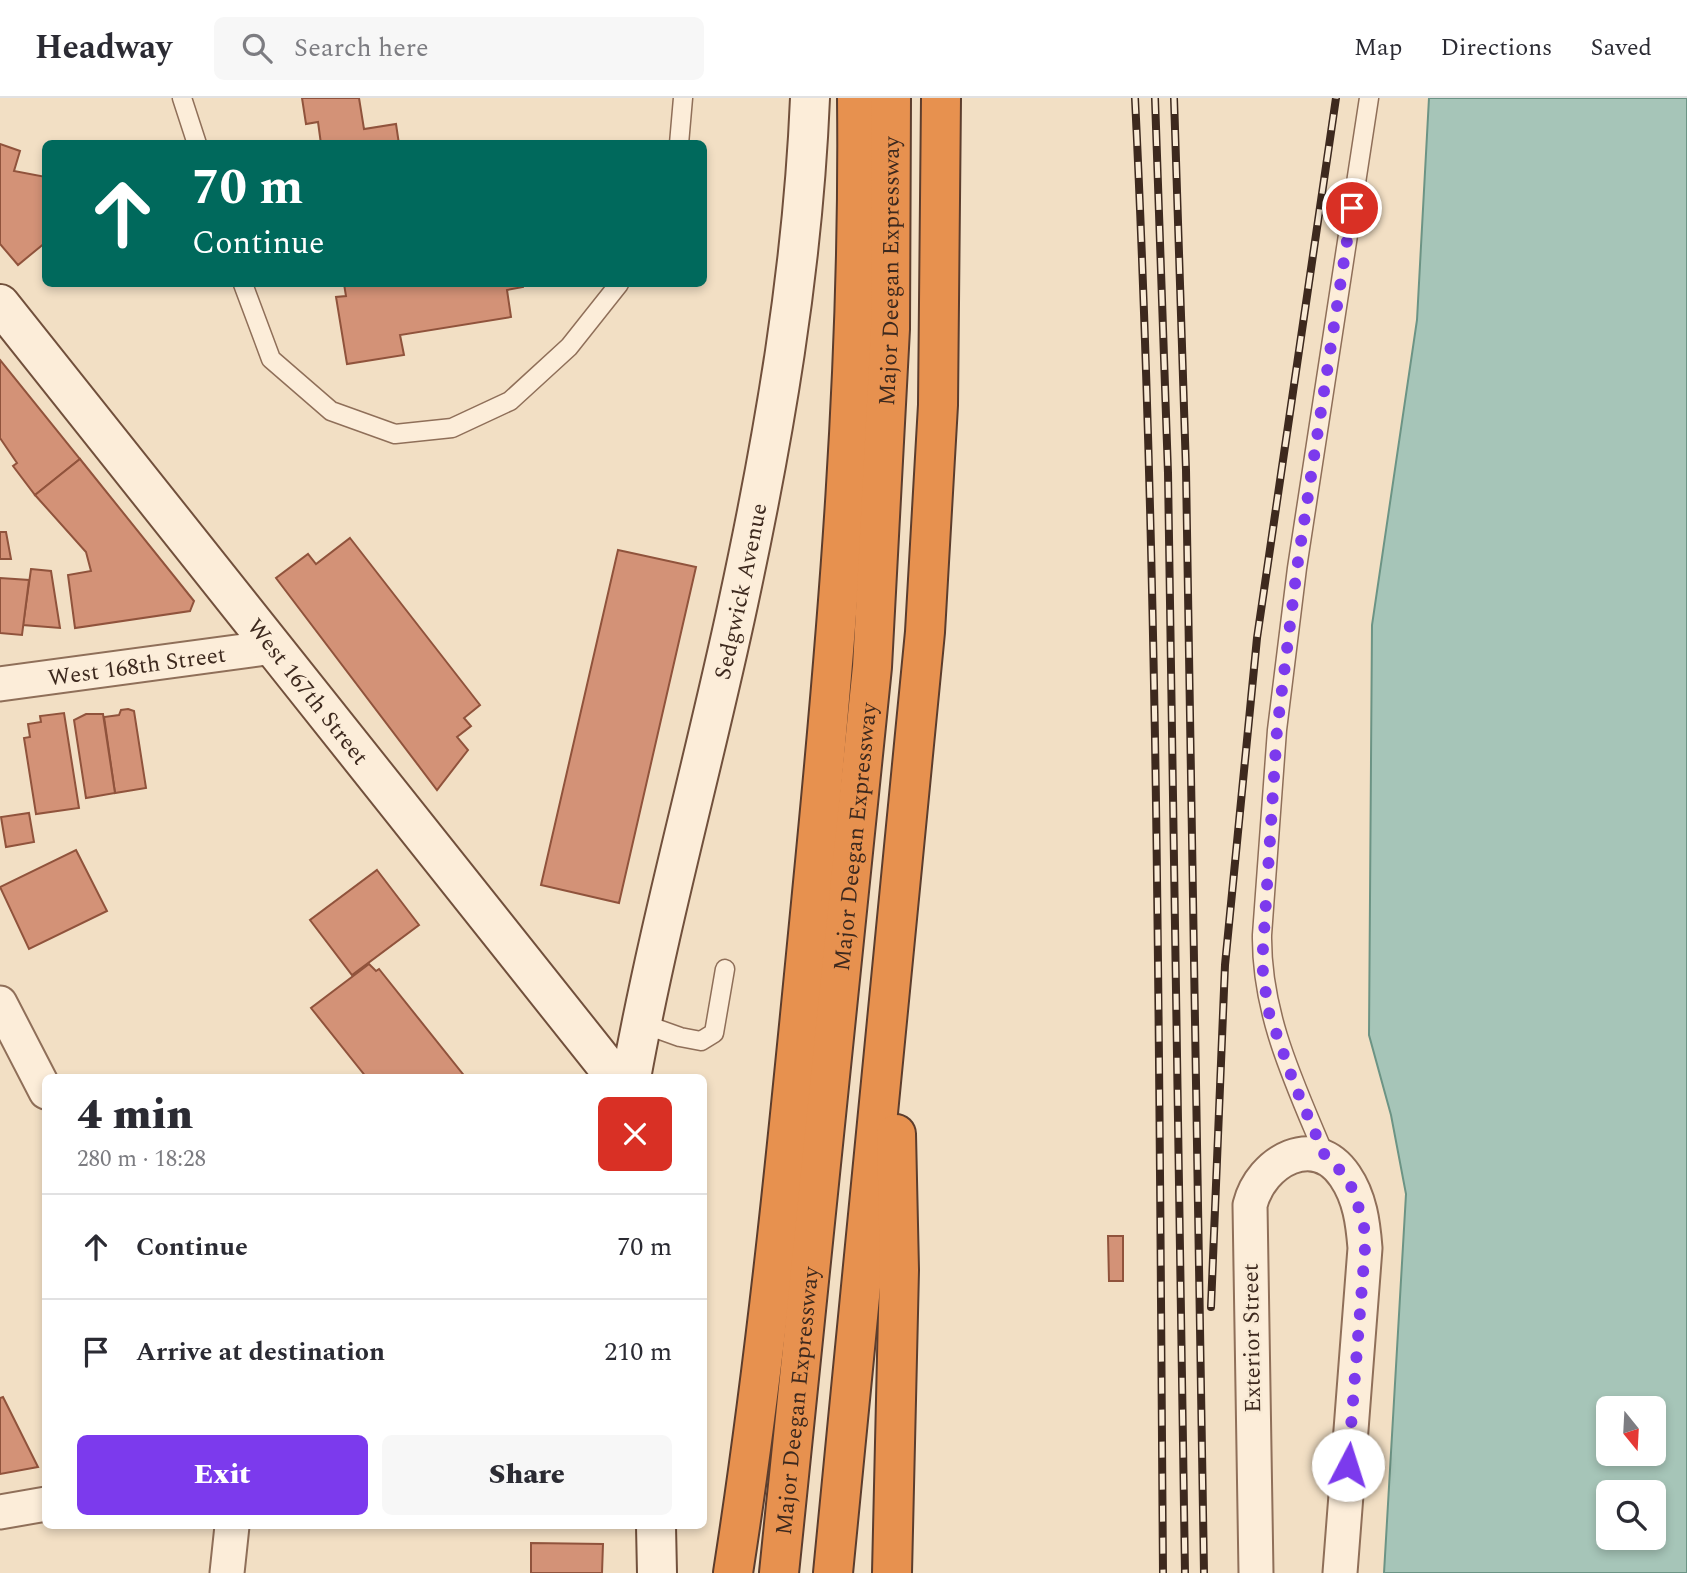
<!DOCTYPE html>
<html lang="en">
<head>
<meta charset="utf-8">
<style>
	body { margin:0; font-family:Spectral,serif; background:#f7f7f7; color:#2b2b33; height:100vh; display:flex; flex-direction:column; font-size:26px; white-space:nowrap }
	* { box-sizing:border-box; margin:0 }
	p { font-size:23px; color:#7c7c81 }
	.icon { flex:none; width:38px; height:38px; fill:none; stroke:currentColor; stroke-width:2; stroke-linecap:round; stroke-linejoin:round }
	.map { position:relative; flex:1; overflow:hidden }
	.drawer { position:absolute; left:42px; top:976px; width:665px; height:455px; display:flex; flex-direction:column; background:#fff; border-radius:10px; box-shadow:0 4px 10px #0003 }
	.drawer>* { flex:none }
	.guide { position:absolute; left:42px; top:42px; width:665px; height:147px; border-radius:10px; box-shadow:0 4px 10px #0003; background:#00695c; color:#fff; overflow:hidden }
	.needle { width:46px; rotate:162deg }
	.fabs { position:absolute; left:1596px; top:1298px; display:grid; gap:14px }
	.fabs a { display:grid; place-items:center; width:70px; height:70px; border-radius:10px; background:#fff; box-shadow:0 4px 10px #0003; font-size:35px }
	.pin { position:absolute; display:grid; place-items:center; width:60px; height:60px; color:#fff; margin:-30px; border:4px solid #fff; border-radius:50%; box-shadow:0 2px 7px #0007 }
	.me { position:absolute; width:77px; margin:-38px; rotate:5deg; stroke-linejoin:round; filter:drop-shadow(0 0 5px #0008) }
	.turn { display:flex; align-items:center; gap:24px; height:147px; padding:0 35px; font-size:32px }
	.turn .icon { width:91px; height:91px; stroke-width:2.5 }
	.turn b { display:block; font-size:49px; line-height:60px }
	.round { display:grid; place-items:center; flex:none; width:74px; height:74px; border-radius:10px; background:#f7f7f7 }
	.overview { display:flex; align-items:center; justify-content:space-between; height:119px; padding:0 35px }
	h1 { font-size:42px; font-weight:800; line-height:52px }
	.action { display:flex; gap:14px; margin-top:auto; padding:14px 35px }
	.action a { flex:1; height:80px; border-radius:10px; background:#7c3aed; color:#fff; font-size:28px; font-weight:800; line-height:80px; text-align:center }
	.action a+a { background:#f7f7f7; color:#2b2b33 }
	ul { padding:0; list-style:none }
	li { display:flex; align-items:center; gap:21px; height:105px; padding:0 35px; border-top:2px solid #e1e1e2 }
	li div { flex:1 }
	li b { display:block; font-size:26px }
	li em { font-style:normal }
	header { display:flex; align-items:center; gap:42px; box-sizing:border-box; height:98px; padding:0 35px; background:#fff; border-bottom:2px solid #e1e1e2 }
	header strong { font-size:33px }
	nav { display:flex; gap:38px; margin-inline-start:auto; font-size:24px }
	.search { width:490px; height:63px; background:#f7f7f7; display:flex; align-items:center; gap:18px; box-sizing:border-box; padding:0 24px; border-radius:10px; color:#7c7c81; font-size:26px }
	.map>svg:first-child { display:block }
	.water { fill:#a6c5b8; stroke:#6c9485; stroke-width:2; fill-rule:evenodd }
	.building { fill:#d39277; stroke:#90533c; stroke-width:2 }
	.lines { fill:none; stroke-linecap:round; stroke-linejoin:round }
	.lane-casing { stroke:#8f6f59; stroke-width:21 }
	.street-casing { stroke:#8f6f59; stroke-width:37 }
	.secondary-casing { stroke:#71503c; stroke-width:42 }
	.highway-casing { stroke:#5c3d2d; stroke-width:42 }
	.lane { stroke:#fcedd9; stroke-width:18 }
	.street { stroke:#fcedd9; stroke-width:33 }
	.secondary { stroke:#fcedd9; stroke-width:38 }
	.highway { stroke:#e7914f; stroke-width:38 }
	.rail-casing { stroke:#3d291e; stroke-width:8 }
	.rail { stroke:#f9ead5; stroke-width:5; stroke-dasharray:16; stroke-linecap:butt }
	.route { stroke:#7c3aed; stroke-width:12; stroke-dasharray:0 21.6 }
	.labels { text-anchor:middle; stroke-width:5; stroke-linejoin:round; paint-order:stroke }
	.street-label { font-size:23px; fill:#3d291e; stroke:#f9ead5 }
</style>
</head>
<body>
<header>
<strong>Headway</strong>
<div class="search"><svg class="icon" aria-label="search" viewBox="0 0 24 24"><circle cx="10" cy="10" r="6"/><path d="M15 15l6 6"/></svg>Search here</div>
<nav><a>Map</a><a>Directions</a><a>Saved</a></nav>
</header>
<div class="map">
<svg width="1687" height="1475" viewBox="0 0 1687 1475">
	<rect width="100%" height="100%" fill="#f2dfc4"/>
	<path class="water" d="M1429,0h258v1475h-303l22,-379 -15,-79 -22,-80 3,-410 45,-305zM1608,1311h46v45h-46zM1608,1395h46v45h-46z"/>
	<g class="building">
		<polygon points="302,0 359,0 364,31 396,26 399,46 321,46 318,24 306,26"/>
		<polygon points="0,46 20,53 14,73 46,79 46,144 18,167 0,146"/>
		<polygon points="344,186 523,186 523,189 507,192 511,219 400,237 404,257 347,266 336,199 346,198"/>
		<polygon points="0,262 80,361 35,397 13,368 17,365 0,340"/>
		<polygon points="80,361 194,503 190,513 75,530 68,477 91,473 86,454 35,397"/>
		<polygon points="0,434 6,434 11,461 0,461"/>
		<polygon points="350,440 480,607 464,620 471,628 457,639 468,652 437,692 276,480 308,456 316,466"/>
		<polygon points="618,452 696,469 619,805 541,787"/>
		<polygon points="31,471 51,473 60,530 23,527"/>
		<polygon points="0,480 29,482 22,537 0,535"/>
		<polygon points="128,611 134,613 146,690 115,695 104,619 119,617 121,612"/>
		<polygon points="64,615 79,710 36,716 24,640 30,639 28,626 41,624 40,618"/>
		<polygon points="86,616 103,616 115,695 86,700 74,622"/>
		<polygon points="29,715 34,744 6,749 1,719"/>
		<polygon points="76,752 107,813 29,851 0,789"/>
		<polygon points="377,772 419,827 352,877 310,822"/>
		<polygon points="369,866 376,873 379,871 466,980 367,980 311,910"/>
		<polygon points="1108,1138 1123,1138 1123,1183 1109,1183"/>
		<polygon points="3,1299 38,1369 0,1376 0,1300"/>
		<polygon points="531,1445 603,1446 602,1475 531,1475"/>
	</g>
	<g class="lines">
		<g class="lane-casing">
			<g id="lane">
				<polyline points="182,0 197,46"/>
				<polyline points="679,46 683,0"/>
				<polyline points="243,186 271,261 331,313 395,336 452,330 510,303 569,249 619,186"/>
				<polyline points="641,925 680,939 701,943 714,935 725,871"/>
				<path d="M1325,1058c-30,-72 -64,-141 -63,-221l15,-205 20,-162 72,-470"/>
			</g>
		</g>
		<g class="street-casing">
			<g id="street">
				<path id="s1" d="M0,586l274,-37"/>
				<polyline points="0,905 46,994"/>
				<polyline points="0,1414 46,1406"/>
				<polyline points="227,1475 232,1428"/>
				<path d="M1256,1475l-6,-368c11,-44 65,-74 95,-29 15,22 18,47 20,72l-25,325"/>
			</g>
		</g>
		<g class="secondary-casing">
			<g id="secondary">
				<path id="s2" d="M0,206l616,774"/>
				<path id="s3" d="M631,980c29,-159 73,-315 107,-474 36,-167 65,-335 72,-506"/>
				<polyline points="656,1428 657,1475"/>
			</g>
		</g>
		<g class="highway-casing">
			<g id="highway">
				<path d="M733,1475c35,-225 57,-453 79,-680 26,-264 48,-529 45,-795"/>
				<path id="s4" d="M779,1475l93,-906 18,-338 1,-231"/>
				<polyline points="833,1475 925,534 938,307 941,0"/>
				<polyline points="892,1475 899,1172 896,1036"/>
			</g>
		</g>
		<use href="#lane" class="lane"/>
		<use href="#street" class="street"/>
		<use href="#secondary" class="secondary"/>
		<use href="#highway" class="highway"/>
		<g class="rail-casing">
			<g id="rail">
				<path d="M1135,0c24,491 24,983 28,1475"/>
				<polyline points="1155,0 1168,375 1185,1475"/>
				<polyline points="1174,0 1186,372 1204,1475"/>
				<polyline points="1211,1209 1225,867 1257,540 1336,0"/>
			</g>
		</g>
		<use href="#rail" class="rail"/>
	</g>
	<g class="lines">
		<polyline class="route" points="1348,1367 1365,1150 1364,1128 1354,1094 1345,1077 1325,1058 1295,988 1268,912 1262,866 1277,632 1297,470 1352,110"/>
	</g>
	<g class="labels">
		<g class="street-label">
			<text dy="8" stroke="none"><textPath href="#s4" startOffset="1307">Major Deegan Expressway</textPath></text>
			<text dy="8" stroke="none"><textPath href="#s3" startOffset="499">Sedgwick Avenue</textPath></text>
			<text dy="8" stroke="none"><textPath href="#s1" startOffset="138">West 168th Street</textPath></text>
			<text dy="8" stroke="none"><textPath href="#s2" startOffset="495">West 167th Street</textPath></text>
			<text dy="8" stroke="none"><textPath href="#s4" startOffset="740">Major Deegan Expressway</textPath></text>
			<text transform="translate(1251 1240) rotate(-91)" y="8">Exterior Street</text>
			<text dy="8" stroke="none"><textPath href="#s4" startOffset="173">Major Deegan Expressway</textPath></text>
		</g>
	</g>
</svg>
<div class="fabs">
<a><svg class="needle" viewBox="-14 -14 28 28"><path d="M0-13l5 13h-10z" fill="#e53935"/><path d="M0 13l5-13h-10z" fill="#7c7c81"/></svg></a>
<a><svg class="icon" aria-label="search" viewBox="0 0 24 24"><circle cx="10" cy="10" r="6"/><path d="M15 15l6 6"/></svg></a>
</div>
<div class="pin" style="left:1352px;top:110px;background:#d93025"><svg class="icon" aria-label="arrive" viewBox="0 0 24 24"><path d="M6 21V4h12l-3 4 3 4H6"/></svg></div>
<svg class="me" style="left:1348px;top:1367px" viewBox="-20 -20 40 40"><circle r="19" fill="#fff"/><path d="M0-13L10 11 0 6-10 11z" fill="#7c3aed"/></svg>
<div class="guide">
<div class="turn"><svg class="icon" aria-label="ahead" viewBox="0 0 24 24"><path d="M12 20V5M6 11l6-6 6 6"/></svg><div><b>70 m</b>Continue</div></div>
</div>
<section class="drawer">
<div class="overview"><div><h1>4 min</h1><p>280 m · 18:28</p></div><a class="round" style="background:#d93025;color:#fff"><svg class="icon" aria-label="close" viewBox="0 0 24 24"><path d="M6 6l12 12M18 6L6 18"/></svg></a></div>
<ul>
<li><svg class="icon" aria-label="ahead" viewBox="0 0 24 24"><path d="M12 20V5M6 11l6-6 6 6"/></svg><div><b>Continue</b></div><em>70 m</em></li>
<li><svg class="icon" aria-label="arrive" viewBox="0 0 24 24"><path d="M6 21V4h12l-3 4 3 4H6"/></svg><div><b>Arrive at destination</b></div><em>210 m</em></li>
</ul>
<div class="action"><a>Exit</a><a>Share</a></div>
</section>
</div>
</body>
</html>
